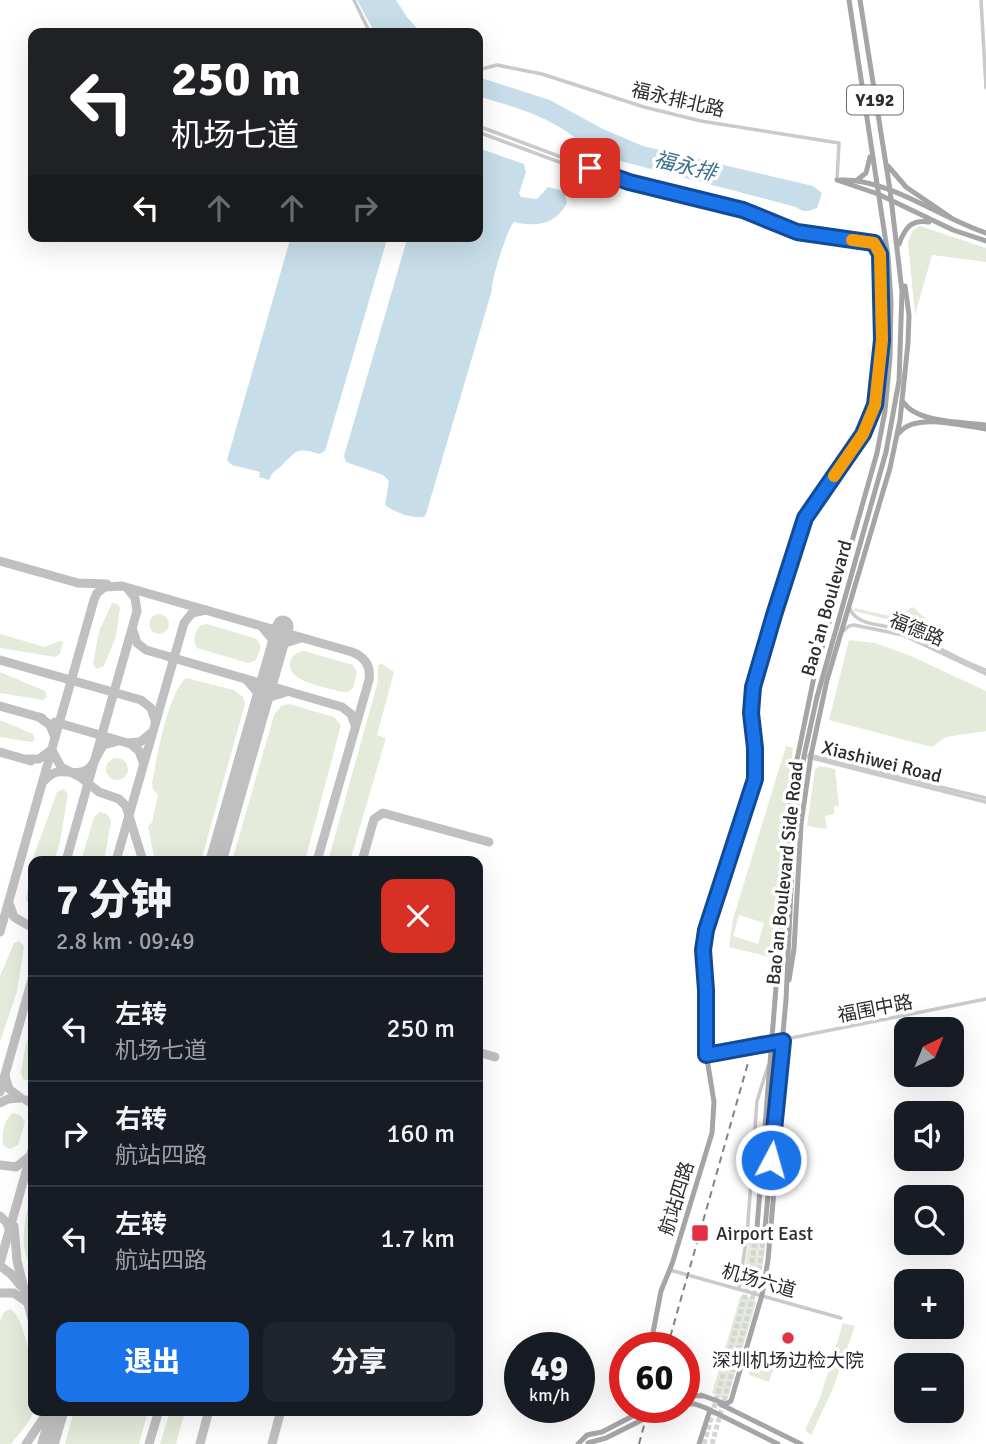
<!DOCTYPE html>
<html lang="zh">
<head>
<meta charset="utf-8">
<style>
	body { margin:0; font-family:Signika,"Noto Sans SC",sans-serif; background:#20242c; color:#f1f3f6; height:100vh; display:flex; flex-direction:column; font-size:26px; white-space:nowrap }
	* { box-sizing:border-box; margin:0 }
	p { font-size:23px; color:#9ea1a6 }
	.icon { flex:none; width:38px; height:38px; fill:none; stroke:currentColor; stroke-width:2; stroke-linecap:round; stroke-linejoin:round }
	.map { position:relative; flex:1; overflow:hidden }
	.panel { position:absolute; left:28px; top:856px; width:455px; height:560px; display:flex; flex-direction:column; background:#171b24; border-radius:14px; box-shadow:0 7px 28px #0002 }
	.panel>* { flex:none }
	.banner { position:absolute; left:28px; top:28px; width:455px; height:214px; border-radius:14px; box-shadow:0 7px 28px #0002; background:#202124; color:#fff; overflow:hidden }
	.needle { width:46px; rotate:43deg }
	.fabs { position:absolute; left:894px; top:1017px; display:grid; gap:14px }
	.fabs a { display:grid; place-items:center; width:70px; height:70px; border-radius:14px; background:#171b24; box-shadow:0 7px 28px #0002; font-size:35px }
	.speed { position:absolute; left:504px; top:1332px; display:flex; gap:14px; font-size:35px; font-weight:700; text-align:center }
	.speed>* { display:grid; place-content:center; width:91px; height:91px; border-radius:50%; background:#171b24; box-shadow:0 7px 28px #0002; line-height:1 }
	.speed small { font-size:18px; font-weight:400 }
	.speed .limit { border:10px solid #d22; background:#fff; color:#111 }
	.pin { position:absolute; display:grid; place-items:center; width:60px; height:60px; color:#fff; margin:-30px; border-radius:14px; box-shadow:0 4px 10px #0006 }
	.me { position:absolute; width:77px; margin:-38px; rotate:6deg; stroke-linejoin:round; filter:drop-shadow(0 0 5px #0008) }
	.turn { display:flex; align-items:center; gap:24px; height:147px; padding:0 28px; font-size:32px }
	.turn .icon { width:91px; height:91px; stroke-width:2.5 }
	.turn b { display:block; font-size:49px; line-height:60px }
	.lanes { display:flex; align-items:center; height:66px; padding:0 28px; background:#0003; justify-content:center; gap:35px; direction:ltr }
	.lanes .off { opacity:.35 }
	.round { display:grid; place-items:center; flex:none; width:74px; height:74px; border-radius:14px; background:#20242c }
	.head { display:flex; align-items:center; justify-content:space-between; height:119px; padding:0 28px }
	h1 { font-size:42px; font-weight:800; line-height:52px }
	.action { display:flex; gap:14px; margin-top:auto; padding:14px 28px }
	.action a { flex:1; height:80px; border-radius:14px; background:#1a73e8; color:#fff; font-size:28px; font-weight:800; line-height:80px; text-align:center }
	.action a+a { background:#20242c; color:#f1f3f6 }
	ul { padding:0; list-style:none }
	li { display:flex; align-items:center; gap:21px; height:105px; padding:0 28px; border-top:2px solid #363941 }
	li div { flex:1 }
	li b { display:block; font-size:26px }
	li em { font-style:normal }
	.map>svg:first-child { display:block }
	.green { fill:#e4ebdb; fill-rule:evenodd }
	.water { fill:#c7deea }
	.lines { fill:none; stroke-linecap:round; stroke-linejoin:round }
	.taxiway { stroke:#c0c0c0; stroke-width:9 }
	.runway { stroke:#c0c0c0; stroke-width:21 }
	.major-tunnel { stroke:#d5d5d5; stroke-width:5; stroke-dasharray:5 2.5; stroke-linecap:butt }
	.minor { stroke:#cacaca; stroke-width:3.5 }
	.major { stroke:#a5a5a5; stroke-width:5 }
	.rail { stroke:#828282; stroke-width:2; stroke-dasharray:7 5; stroke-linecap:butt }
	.route-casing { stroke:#114b97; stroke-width:18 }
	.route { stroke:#1a73e8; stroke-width:12 }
	.slow { stroke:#f59e0b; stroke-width:12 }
	.poi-dot { fill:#e13244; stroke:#fff; stroke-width:2.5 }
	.labels { text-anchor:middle; stroke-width:7; stroke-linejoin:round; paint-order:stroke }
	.shield { fill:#fff; stroke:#6c6c6c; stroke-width:2 }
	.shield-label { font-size:18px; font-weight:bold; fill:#2d2d2d }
	.street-label { font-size:19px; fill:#2d2d2d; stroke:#fff }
	.poi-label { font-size:19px; fill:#2d2d2d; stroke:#fff; text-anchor:start }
	.water-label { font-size:21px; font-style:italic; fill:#3d708d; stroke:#fff }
</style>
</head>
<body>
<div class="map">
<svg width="986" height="1444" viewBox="0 0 986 1444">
	<rect width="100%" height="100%" fill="#fff"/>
	<g class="green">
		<polygon points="920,226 986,248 986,262 932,255 915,315 908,242 912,231"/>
		<polygon points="112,603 118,604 120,608 116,636 104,666 97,669 93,664 99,631"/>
		<polygon points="913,607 941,633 932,637 898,622 854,611 855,608 894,617"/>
		<circle cx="159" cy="624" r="10"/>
		<path d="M207,624l50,15 4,8 -5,13 -8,3 -51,-15c-5,-7 -2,-18 4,-23z"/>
		<polygon points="0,634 45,647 59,641 63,642 60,654 55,657 0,648"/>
		<polygon points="849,640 875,643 911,656 986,691 986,731 946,737 932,747 829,720"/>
		<path d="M304,651l49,14 4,7 -4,16 -5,4h-6c-14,-4 -60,-11 -51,-32 2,-6 7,-8 13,-9z"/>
		<polygon points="382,664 394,672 377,735 386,738 350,861 328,861 378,681 378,665"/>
		<polygon points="0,672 45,691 47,697 43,700 0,693"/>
		<path d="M186,678l48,12 9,7 2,7 -44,157h-46l-7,-34 4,-5 6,-27 -5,-6 -1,-5c4,-24 16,-91 34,-106z"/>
		<polygon points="289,704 334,717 341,725 305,861 232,861 274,715 281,706"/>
		<polygon points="0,720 33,734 35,740 31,742 0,737"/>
		<path d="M786,746l7,2 -23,209 -41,-10 4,-28zM739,915l25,8 -6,21 -25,-8z"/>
		<circle cx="117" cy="769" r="11"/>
		<polygon points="820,766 835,769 839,806 834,806 834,814 825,816 827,829 807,826 815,769"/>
		<polygon points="63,789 68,794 60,842 54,861 33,861 33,905 30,905 26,900 32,861 57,792"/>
		<polygon points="100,812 107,814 111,821 104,861 81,861 94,817"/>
		<polygon points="19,941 24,946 17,992 0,1041 0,976 14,943"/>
		<polygon points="33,1028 33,1082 23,1079 21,1072 26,1043"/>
		<path d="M13,1113l7,2 5,7 -7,23 -8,4 -6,-3c-4,-9 0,-27 9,-33z"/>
		<path d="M33,1185v80c-18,-11 -5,-62 0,-80z"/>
		<polygon points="749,1239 766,1242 759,1287 756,1290 742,1284"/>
		<polygon points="742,1295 754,1299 756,1303 727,1401 712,1393 740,1297"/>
		<path d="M10,1309c17,8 29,88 23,104 -4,10 -15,22 -22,31h-11v-124l4,-8z"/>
		<polygon points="843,1323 855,1326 832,1391 811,1435 805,1430 820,1398"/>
		<polygon points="755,1353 777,1359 769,1382 749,1375"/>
		<polygon points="74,1411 74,1410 148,1411 139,1444 65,1444"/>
		<polygon points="170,1411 185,1411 176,1444 160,1444"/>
	</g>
	<g class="water">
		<polygon points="357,0 396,0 407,17 421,33 375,33"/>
		<path d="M478,77l72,23 53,29 40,17 170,40 9,7 -5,15c-7,3 -14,5 -21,-1l-187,-49c-21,-8 -37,-25 -57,-35 -23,-13 -49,-19 -74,-27z"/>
		<path d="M478,148l46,16 2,8 -7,21 2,4 16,2 11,-12 16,4 3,12c-12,22 -30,24 -53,19 -6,5 -24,61 -22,68l-66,224 -2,3c-16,1 -27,-4 -39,-12l4,-24 -6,-6 -37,-13 -2,-6 64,-220h70z"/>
		<path d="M291,236h97l-63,215 -6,3c-24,-8 -23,-2 -39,13 -6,5 -8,5 -11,13l-10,-3 1,-5 -28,-7 -5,-5z"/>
	</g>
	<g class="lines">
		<g class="taxiway">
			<polyline points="0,561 78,583 107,584"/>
			<polyline points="263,628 273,640 274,659"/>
			<polyline points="133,631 137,643 146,650 342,707 351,714 355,725"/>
			<polyline points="276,654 285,643 301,638"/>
			<polyline points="0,660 141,700 151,708 155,720"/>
			<polyline points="246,679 258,693 259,712"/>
			<polyline points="0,706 42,718"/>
			<polyline points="261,707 270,697 286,692"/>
			<polyline points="39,717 50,725 55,738"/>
			<polyline points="55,722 131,744 139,751 143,762"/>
			<polyline points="128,743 140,742 151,733"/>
			<polyline points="0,752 31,761"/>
			<polyline points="53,752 61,767 80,777 99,792 119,799 126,806 143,861"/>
			<polyline points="27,759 39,759 51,750"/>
			<path d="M45,780c15,-17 27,-1 43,-11 8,-6 9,-17 16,-24l14,-4"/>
			<polyline points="66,861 137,611 135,598 128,589"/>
			<polyline points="116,861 184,623 192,613 206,610"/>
			<polyline points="362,861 374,819 383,813 489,842"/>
			<polyline points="9,903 14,917 33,928"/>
			<path d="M0,932l94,-332 3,-7 8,-6 17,-1 230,66c13,5 19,14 17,28l-52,181"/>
			<polyline points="478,1052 495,1057"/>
			<polyline points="5,1076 9,1089 21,1098"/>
			<polyline points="0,1092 33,976"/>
			<polyline points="26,1100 33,1104"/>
			<polyline points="0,1103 8,1099 20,1098"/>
			<polyline points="0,1165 16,1167 29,1157"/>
			<polyline points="0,1216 7,1223 10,1232"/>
			<polyline points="14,1226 17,1261 33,1323"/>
			<polyline points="0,1263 33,1147"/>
			<polyline points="0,1266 11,1274 21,1286"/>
			<polyline points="0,1293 14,1293 27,1302"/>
			<polyline points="26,1444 49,1410"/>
			<polyline points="45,1444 47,1418"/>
			<polyline points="149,1444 159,1410"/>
			<polyline points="200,1444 209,1410"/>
			<polyline points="272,1444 281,1410"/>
		</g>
		<g class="runway">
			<polyline points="216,861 283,626"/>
			<polyline points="48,1444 58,1410"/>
		</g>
		<g class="major-tunnel">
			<polyline points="704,1444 749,1281 757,1228"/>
			<polyline points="712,1444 758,1278 765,1228"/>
		</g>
		<g class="minor">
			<polyline points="354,0 370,33"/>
			<polyline points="981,0 986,88"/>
			<polyline points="478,70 497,65 542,74 644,107 701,121 839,143 837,180"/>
			<polyline points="478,126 617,178 743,210 797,232 828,237"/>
			<polyline points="478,132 616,183 751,217 796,236 828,242"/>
			<path d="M850,609c7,16 29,15 44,19 32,10 60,31 92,42"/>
			<polyline points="842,632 849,626 854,625 903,635 986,674"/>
			<polyline points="809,755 986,798"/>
			<polyline points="808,757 986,802"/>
			<polyline points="706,1055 986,999"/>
			<polyline points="670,1270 841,1318"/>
			<polyline points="739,1288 747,1235 757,1101 768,1066"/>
		</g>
		<g class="major">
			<polyline points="888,166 906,187 950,217"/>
			<polyline points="837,180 878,194 953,230 986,241"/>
			<path d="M840,180c48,-2 100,38 146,53"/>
			<polyline points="857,180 866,173 870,157"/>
			<polyline points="828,237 874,243 880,254 881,267"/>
			<path d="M899,244c6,-16 12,-25 30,-22"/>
			<path d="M904,403c14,20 59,19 82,22"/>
			<path d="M899,433c16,-21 64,-7 87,-4"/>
			<polyline points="758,670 805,518 823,490 863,434 875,405 882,340 882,288"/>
			<polyline points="724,877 755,779 755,748 752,703"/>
			<polyline points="789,980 794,949 801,824 811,755 827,680 890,468 900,420 908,343 909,315 905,286"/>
			<polyline points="706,1052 706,1010"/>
			<polyline points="757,1228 792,784 815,672 877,453 885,411 890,357 891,302 888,256 849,0"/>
			<polyline points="765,1228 786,1000 794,823 804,756 817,697 886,452 899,381 902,291 890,190 860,0"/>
			<polyline points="650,1348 661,1291 672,1264 712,1133 714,1102 708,1065 702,1045 703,990 699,949 749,778 751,758 747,711 750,685 770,612 802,516 818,489 859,435 872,403 879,292 877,256 867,247 828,242"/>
			<polyline points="684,1395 702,1396"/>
			<polyline points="701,1395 726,1404 731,1401 762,1295 768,1260 778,1144 780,1099"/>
			<polyline points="684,1404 695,1404 706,1408 778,1444"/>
			<polyline points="720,1404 801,1444"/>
			<polyline points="588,1443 606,1438 660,1411 672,1407"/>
			<polyline points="578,1444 587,1435 602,1432 650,1407"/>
			<polyline points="699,1444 710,1410"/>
		</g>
		<g class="rail">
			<polyline points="667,1348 748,1063"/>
			<polyline points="639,1444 649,1407"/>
		</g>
	</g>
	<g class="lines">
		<g class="route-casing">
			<polyline id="route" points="590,168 629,182 743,210 797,232 874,243 880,254 882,340 875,405 863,434 805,518 774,615 753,687 751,713 755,748 755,779 706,930 703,950 706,990 706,1055 783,1041 771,1160"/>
		</g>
		<use href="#route" class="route"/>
		<polyline class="slow" points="834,476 863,434 875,405 882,340 880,254 874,243 852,240"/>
	</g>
	<g class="poi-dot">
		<rect x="691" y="1224" width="18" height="18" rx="3.5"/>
		<circle cx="788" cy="1338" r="7"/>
	</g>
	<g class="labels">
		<rect class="shield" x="847" y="85.5" width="56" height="29" rx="5"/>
		<g class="shield-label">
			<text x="875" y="106">Y192</text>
		</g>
		<g class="street-label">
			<text transform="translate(678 99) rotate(13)" y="7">福永排北路</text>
			<text transform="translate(826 608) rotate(-74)" y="7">Bao'an Boulevard</text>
			<text transform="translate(917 629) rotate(22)" y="7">福德路</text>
			<text transform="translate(882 761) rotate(14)" y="7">Xiashiwei Road</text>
			<text transform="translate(784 873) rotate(-84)" y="7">Bao'an Boulevard Side Road</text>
			<text transform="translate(875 1008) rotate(-11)" y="7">福围中路</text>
			<text transform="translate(676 1198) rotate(-73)" y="7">航站四路</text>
			<text transform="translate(759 1280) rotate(16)" y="7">机场六道</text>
		</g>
		<g class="poi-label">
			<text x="716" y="1240">Airport East</text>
			<text x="788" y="1367" text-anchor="middle">深圳机场边检大院</text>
		</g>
		<g class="water-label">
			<text transform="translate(685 166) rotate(14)" y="7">福永排</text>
		</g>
	</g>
</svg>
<div class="fabs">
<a><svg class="needle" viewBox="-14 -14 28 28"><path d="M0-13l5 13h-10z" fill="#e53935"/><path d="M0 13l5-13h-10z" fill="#9ea1a6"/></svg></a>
<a><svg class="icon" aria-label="sound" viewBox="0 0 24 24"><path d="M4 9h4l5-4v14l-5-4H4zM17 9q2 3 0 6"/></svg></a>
<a><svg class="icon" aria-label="search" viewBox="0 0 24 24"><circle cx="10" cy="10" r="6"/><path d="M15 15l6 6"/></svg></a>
<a>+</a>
<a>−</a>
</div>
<div class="speed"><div>49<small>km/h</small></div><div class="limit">60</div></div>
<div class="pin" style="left:590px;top:168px;background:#d93025"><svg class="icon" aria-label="arrive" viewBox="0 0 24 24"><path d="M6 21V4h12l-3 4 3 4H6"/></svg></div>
<svg class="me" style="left:771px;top:1160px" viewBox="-20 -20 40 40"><circle r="17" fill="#1a73e8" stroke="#fff" stroke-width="3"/><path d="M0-11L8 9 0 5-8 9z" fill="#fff"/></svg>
<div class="banner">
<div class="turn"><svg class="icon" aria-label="left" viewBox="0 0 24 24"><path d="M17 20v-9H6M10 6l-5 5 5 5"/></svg><div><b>250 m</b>机场七道</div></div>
<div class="lanes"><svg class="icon" aria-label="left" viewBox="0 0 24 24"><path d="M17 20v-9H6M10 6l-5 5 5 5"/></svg><svg class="icon off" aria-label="ahead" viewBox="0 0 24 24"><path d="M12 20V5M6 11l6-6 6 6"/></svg><svg class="icon off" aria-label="ahead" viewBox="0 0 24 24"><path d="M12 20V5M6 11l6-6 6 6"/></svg><svg class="icon off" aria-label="right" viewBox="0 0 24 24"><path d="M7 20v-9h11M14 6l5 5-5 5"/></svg></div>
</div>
<section class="panel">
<div class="head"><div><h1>7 分钟</h1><p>2.8 km · 09:49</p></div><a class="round" style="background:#d93025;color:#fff"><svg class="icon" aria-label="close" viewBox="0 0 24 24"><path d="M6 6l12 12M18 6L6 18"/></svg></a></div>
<ul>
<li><svg class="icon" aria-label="left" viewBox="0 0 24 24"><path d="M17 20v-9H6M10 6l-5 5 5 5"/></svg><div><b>左转</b><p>机场七道</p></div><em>250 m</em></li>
<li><svg class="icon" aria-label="right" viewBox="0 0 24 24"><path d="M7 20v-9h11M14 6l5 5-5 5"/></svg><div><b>右转</b><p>航站四路</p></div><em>160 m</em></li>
<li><svg class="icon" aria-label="left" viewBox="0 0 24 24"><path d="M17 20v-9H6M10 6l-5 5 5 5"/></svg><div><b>左转</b><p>航站四路</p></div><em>1.7 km</em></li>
</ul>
<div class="action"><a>退出</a><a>分享</a></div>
</section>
</div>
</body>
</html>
